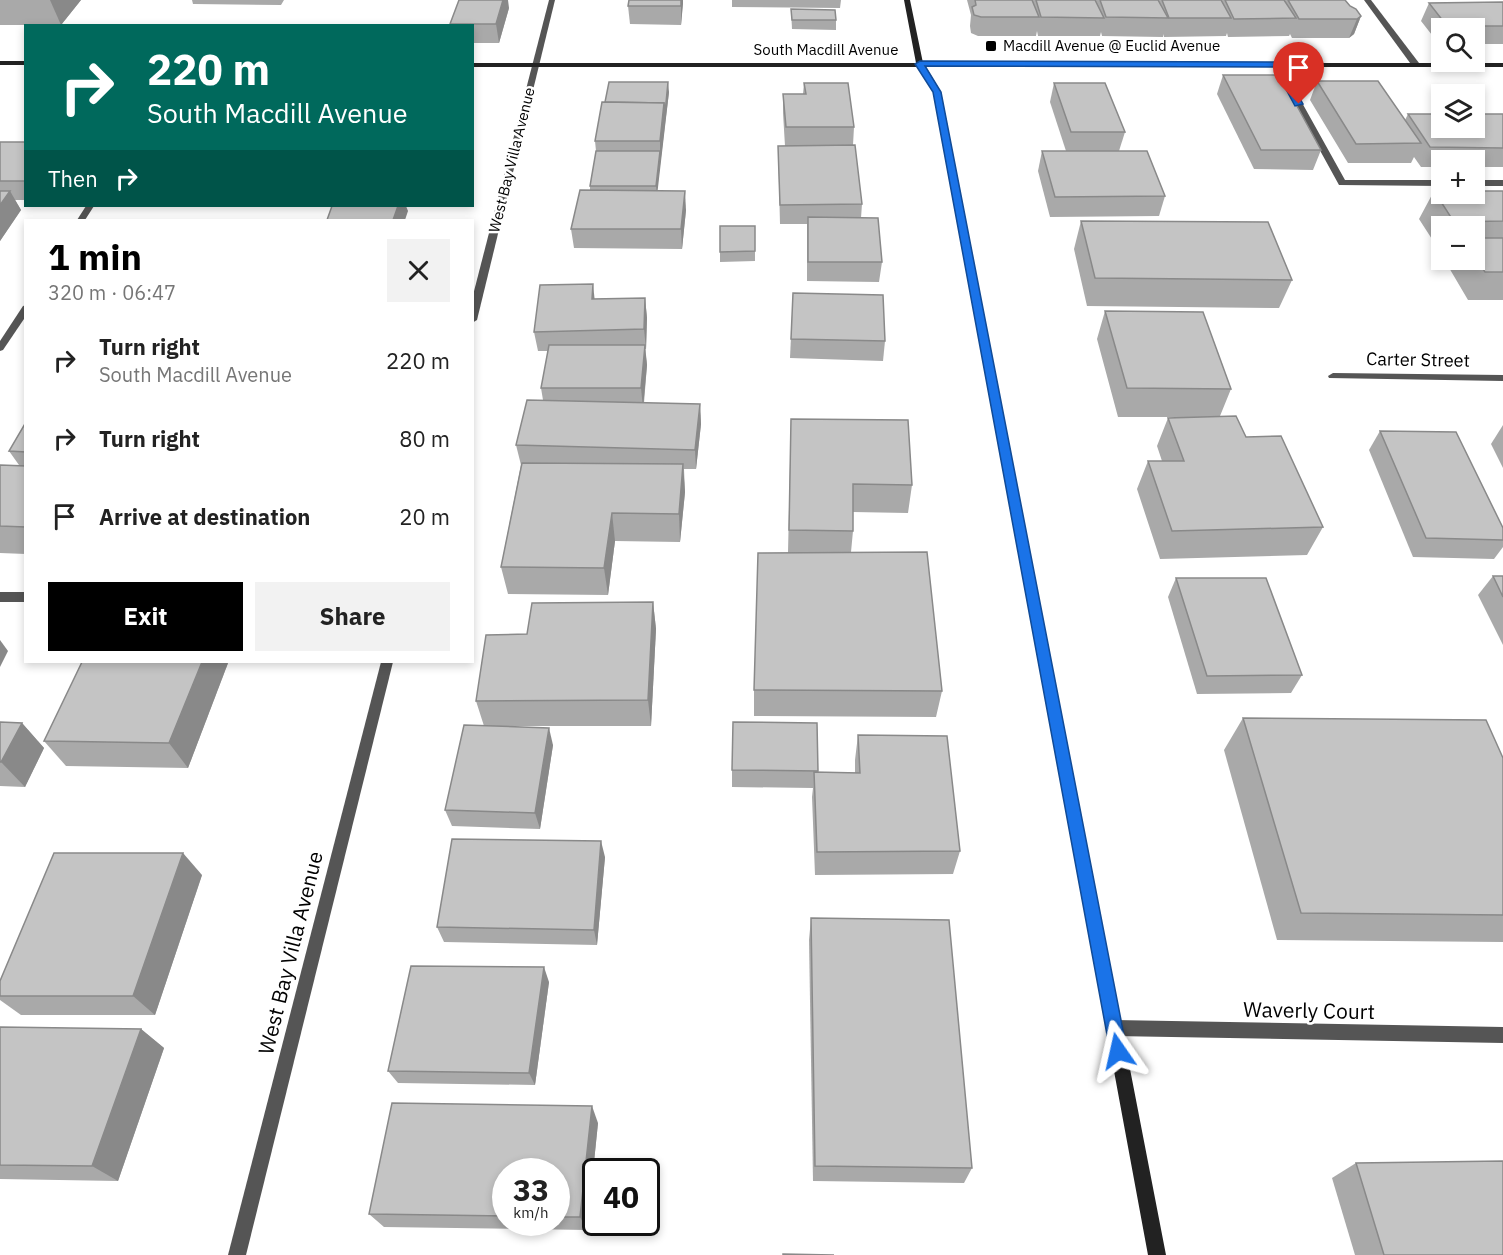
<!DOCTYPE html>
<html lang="en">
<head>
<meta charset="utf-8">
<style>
	body { margin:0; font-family:"IBM Plex Sans",sans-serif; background:#f2f2f2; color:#222; height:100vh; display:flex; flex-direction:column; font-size:22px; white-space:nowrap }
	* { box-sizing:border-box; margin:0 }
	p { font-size:20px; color:#767676 }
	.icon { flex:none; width:33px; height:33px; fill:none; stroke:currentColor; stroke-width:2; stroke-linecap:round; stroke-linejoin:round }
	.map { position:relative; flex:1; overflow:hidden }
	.details { position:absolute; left:24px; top:219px; width:450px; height:444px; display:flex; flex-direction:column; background:#fff; border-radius:0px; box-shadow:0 3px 9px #0003 }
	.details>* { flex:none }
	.guide { position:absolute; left:24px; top:24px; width:450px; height:183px; border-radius:0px; box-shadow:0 3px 9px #0003; background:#00695c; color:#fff; overflow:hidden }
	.controls { position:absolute; left:1431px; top:18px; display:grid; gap:12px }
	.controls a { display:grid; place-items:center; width:54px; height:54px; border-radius:0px; background:#fff; box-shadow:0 3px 9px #0003; font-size:30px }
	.speed { position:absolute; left:492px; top:1158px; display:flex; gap:12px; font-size:30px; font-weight:700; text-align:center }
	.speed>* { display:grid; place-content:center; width:78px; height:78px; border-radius:50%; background:#fff; box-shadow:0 3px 9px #0003; line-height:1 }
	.speed small { font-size:15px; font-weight:400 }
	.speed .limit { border:3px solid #111; border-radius:9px; background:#fff; color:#111 }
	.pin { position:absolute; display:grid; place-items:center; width:51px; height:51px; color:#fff; margin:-62px -26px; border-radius:50% 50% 50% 0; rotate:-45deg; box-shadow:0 0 6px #0007 }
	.pin .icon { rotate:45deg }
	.me { position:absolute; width:66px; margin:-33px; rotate:349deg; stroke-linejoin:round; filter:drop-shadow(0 0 4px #0008) }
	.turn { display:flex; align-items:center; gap:21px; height:126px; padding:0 24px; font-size:27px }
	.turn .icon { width:78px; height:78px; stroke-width:2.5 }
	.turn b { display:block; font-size:42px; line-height:51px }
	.then { display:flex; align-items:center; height:57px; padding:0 24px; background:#0003; gap:12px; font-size:22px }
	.round { display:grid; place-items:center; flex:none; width:63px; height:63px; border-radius:0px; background:#f2f2f2 }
	.head { display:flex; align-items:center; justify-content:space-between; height:102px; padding:0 24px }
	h1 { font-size:36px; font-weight:700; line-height:45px; color:#000 }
	.cta { display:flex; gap:12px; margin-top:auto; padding:12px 24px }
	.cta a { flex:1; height:69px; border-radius:0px; background:#000; color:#fff; font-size:24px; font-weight:700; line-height:69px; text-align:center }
	.cta a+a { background:#f2f2f2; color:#222 }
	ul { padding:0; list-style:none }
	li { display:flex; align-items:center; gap:18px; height:78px; padding:0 24px }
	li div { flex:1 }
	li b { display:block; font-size:22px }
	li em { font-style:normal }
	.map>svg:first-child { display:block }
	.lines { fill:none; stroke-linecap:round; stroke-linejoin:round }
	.lane { fill:#555; fill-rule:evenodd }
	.street { fill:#555; fill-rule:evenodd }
	.secondary { fill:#222; fill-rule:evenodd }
	.wall { fill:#a9a9a9; fill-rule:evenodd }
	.shaded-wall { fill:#898989 }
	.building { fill:#c4c4c4; stroke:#898989; stroke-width:1.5 }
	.route { fill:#1a73e8; stroke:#114b97; stroke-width:1.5 }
	.poi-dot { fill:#000; stroke:#fff; stroke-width:2 }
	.labels { text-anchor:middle; stroke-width:5; stroke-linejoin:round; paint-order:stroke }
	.far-poi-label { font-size:15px; fill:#000; stroke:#fff; text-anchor:start }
	.far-street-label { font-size:15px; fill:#000; stroke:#fff }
	.street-label { font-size:18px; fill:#000; stroke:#fff }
	.near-street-label { font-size:21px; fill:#000; stroke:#fff }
</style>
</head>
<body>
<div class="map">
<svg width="1503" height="1255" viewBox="0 0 1503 1255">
	<rect width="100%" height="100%" fill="#fff"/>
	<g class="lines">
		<g class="lane">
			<polygon points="1364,0 1371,0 1419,63 1419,67 1413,67"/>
			<polygon points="1274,63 1281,65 1345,180 1442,180 1442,186 1339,185 1273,65"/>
			<rect x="1474" y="180" width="29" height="6"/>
		</g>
		<g class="street">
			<polygon points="549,0 555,0 477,320 472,323 472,299"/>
			<polygon points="86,206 94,206 85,220 77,220"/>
			<polygon points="26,305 26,316 3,350 0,351 0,341 23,306"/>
			<polygon points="1333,373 1503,375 1503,381 1329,378 1328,376"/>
			<rect x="0" y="592" width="26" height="10"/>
			<polygon points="381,662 393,662 246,1255 228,1255"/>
			<polygon points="1114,1020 1503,1027 1503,1043 1114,1036 1109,1033 1106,1028 1109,1023"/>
		</g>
		<g class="secondary">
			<polygon points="904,0 910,0 923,63 1503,63 1503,67 926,67 941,92 1166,1255 1148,1255 933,92 918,67 472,67 472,63 916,63"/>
			<rect x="0" y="61" width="26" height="4"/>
		</g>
	</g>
	<g class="wall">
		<polygon points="0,0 81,0 61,25 0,25"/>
		<polygon points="192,0 284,0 281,5 193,4"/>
		<polygon points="629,0 683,0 681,25 630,24 628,6"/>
		<polygon points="732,0 841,0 840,8 732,7"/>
		<polygon points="967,0 1345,0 1350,6 1361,16 1354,34 1349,38 1292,38 1290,34 1289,36 1228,37 1227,33 1226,36 1164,37 1163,34 1163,37 1102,36 1101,32 1100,36 1038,36 1037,31 1036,36 978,36 971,33 970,26 971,15"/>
		<polygon points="1503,2 1503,44 1474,44 1474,28 1442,28 1442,44 1439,44 1421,21 1429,3"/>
		<polygon points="509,8 499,43 472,43 472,26 450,26 450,24"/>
		<polygon points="791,9 836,20 836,30 792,29"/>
		<polygon points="1223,75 1321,150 1313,170 1254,169 1217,94"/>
		<polygon points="1317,81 1405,120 1408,114 1503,114 1503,167 1474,167 1474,160 1442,160 1442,167 1421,167 1414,157 1411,163 1348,163 1310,100"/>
		<polygon points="804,83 854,127 853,145 862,204 861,218 882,262 879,282 807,281 807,224 780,224 778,146 785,146 783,113 783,94 803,94"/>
		<polygon points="1054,83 1125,132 1119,151 1066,151 1050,102"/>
		<polygon points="669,92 657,190 686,210 682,249 574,248 571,229 590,190 590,186 596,151 595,141"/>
		<polygon points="0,142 26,142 26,200 15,200 21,210 0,241"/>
		<polygon points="1042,151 1165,196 1159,216 1050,217 1038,171"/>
		<polygon points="1434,191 1503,191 1503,300 1468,300 1448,266 1451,260 1474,260 1474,226 1442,226 1442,250 1439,250 1419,219"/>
		<polygon points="1081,221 1292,280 1279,308 1087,306 1074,249"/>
		<polygon points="720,226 755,226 755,261 720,262"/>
		<polygon points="793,293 885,341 883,361 790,358"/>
		<polygon points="645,298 647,318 646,349 645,349 647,365 644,403 700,404 701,424 696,469 684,469 685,492 680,542 615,541 608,595 508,594 501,567 521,465 516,445 543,400 541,388 548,351 538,351 534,332 595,299"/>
		<polygon points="1105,311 1231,389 1220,416 1246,437 1323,527 1307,555 1160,559 1137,489 1148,461 1162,461 1157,446 1168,418 1192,417 1118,417 1097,339"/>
		<polygon points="791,419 912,485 908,513 853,512 853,531 851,552 942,691 936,717 754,716 754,690 788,553"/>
		<polygon points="26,422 26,554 0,553 0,465 19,465 9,451"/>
		<polygon points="1503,425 1503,468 1491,444"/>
		<polygon points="1380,431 1503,528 1503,547 1494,559 1413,557 1369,450"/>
		<polygon points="1493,576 1503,576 1503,645 1478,595"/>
		<polygon points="1176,578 1302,675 1291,693 1197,694 1168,597"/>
		<polygon points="653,602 656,629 651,726 512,726 553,745 540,829 452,826 445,810 484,726 476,701 527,634"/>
		<polygon points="228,663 188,768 66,766 44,741"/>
		<polygon points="1243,718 1503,758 1503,942 1277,940 1224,750"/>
		<polygon points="0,722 22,723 44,748 25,787 0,786"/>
		<polygon points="817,723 818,772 855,773 855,760 858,735 960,851 953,874 815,875 812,797 813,788 732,787 732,770"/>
		<polygon points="605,857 597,945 444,942 437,927"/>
		<polygon points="202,875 155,1015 21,1015 0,1000 0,981"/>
		<polygon points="811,918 972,1168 964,1183 813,1181 809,940"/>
		<polygon points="549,982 535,1085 398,1083 388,1071"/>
		<polygon points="0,1027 141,1029 164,1048 118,1181 0,1179"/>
		<path d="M598,1123l-11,107 -203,-3 -15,-13zM506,1172h50v50h-50z"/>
		<polygon points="1356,1163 1503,1255 1355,1255 1332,1178"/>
	</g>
	<g class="shaded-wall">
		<polygon points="50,0 81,0 61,25"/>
		<polygon points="503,0 508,0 509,8 499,43 496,24"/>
		<polygon points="681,0 683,0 683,4 681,25"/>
		<polygon points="1361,16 1354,34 1349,38 1357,19"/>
		<polygon points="668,82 669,92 657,196 656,186 660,151 660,141 664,103"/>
		<polygon points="10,191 21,210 0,241 0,205"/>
		<polygon points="685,191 686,210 682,249 681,229"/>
		<polygon points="398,206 406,206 408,211 405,220 393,220"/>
		<polygon points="593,284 595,303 592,299"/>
		<polygon points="645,298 647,318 646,349 644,329"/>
		<polygon points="645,345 647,365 643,408 641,388"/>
		<polygon points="700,404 701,424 696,469 695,450"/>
		<polygon points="683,464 685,492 680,542 679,514"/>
		<polygon points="612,513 615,541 608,595 604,568"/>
		<polygon points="653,602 656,629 651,726 648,700"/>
		<polygon points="0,640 8,651 0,667"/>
		<polygon points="202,662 227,662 228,663 188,768 169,743"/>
		<polygon points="22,723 44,748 25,787 1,762"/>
		<polygon points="549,728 553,745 540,829 535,813"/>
		<polygon points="601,841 605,857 597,945 594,930"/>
		<polygon points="183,853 202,875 155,1015 133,996"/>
		<polygon points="544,967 549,982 535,1085 529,1073"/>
		<polygon points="141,1029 164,1048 118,1181 92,1166"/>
		<polygon points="592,1106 598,1123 587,1230 580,1217"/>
	</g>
	<g class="building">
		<polygon points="459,0 503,0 496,24 450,24"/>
		<polygon points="629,0 681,0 681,6 628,6"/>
		<polygon points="975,0 1032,0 1039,17 981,17 974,15 972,7 976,5"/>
		<polygon points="1036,0 1095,0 1104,18 1041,17"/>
		<polygon points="1100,0 1158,0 1168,18 1106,17"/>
		<polygon points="1162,0 1221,0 1231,18 1169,18"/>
		<polygon points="1225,0 1284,0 1296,18 1234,19"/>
		<polygon points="1288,0 1345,0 1350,6 1356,9 1361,16 1357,19 1299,19"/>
		<polygon points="1503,2 1503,26 1447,26 1429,3"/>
		<polygon points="791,9 835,10 836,20 792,20"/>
		<polygon points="1223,75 1280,75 1321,150 1261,150"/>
		<polygon points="1317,81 1378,81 1421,143 1356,144"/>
		<polygon points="609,82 668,82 665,113 664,103 605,102"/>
		<polygon points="804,83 848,83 854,127 786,127 783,94 806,94"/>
		<polygon points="1054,83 1105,83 1125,132 1071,132"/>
		<polygon points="602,102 664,103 660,141 595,141"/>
		<polygon points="1408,114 1442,114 1442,128 1474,128 1474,114 1503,114 1503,148 1430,147"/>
		<rect x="0" y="142" width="26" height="39"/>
		<polygon points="855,145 862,204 780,205 778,146"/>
		<polygon points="596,151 660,151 656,186 590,186"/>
		<polygon points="1042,151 1147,151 1165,196 1055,197"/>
		<polygon points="580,190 685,191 681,229 571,229"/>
		<polygon points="0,191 10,191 0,205"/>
		<polygon points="1434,191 1442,191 1442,194 1474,194 1474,191 1503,191 1503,221 1454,222"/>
		<polygon points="332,206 398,206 393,220 327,220"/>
		<polygon points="808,217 878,218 882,262 808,262"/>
		<polygon points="1081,221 1268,222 1292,280 1095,278"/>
		<polygon points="720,226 755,226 755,251 720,252"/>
		<polygon points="1474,238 1503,238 1503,272 1485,272 1474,256"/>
		<polygon points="593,284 592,299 645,298 644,329 534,332 540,285"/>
		<polygon points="793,293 883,295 885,341 791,339"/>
		<polygon points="1105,311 1203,312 1231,389 1127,388"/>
		<polygon points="549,345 645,345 641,388 541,388"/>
		<polygon points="527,400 700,404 695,450 516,445"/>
		<polygon points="1236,416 1246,437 1281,436 1323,527 1172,531 1148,461 1184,461 1168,418"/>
		<polygon points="791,419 908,420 912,485 853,484 853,531 789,530"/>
		<polygon points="26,422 26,452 9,451"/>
		<polygon points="1380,431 1456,432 1503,528 1503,540 1426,538"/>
		<polygon points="522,463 683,464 679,514 612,513 604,568 501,567"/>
		<polygon points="0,465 26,466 26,527 0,526"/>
		<polygon points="927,552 942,691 754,690 758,553"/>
		<polygon points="1493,576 1503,576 1503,597"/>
		<polygon points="1176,578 1266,578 1302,675 1207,676"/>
		<polygon points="653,602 648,700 476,701 486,635 527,634 532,603"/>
		<polygon points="82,662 202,662 169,743 44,741"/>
		<polygon points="1243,718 1486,720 1503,758 1503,915 1301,913"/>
		<polygon points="0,722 22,723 1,762 0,762"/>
		<polygon points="733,722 817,723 818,771 732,770"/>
		<polygon points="464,725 549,728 535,813 445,810"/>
		<polygon points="858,735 947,736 960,851 817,852 814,772 860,773"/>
		<polygon points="452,839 601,841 594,930 437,927"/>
		<polygon points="54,853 183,853 133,996 0,996 0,981"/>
		<polygon points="811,918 949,920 972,1168 815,1166"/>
		<polygon points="411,966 544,967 529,1073 388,1071"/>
		<polygon points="0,1027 141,1029 92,1166 0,1165"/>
		<polygon points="392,1103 592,1106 580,1217 556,1217 556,1172 506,1172 506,1216 369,1214"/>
		<polygon points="1503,1161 1503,1255 1384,1255 1356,1163"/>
		<polygon points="783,1254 834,1255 783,1255"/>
	</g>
	<polygon class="route" points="920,61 1277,62 1281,65 1303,104 1295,106 1274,67 925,66 941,92 1127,1051 1125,1057 1118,1059 1112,1057 1110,1051 933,92 915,64"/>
	<rect class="poi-dot" x="985" y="40" width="12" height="12" rx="3"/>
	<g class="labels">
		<g class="far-poi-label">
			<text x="1003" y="51">Macdill Avenue @ Euclid Avenue</text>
		</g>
		<g class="far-street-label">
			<text x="826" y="55">South Macdill Avenue</text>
			<text transform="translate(512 160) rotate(-76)" y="5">West Bay Villa Avenue</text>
		</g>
		<g class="street-label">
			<text transform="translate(1418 360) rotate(1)" y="6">Carter Street</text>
		</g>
		<g class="near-street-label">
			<text transform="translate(291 953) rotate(-76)" y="7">West Bay Villa Avenue</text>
			<text transform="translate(1309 1011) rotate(1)" y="7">Waverly Court</text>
		</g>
	</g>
</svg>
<div class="controls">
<a><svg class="icon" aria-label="search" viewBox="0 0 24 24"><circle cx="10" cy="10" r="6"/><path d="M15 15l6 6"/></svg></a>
<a><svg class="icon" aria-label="layers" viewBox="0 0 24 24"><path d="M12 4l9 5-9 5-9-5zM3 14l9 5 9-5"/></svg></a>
<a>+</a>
<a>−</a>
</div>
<div class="speed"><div>33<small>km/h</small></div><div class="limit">40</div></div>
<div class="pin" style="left:1299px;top:104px;background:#d93025"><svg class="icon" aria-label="arrive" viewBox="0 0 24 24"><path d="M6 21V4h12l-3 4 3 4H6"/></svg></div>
<svg class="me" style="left:1118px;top:1051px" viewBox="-20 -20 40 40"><path d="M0-17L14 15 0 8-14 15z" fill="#1a73e8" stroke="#fff" stroke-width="4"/></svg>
<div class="guide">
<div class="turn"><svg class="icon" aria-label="right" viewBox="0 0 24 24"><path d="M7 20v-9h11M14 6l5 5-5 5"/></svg><div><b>220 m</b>South Macdill Avenue</div></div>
<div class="then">Then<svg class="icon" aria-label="right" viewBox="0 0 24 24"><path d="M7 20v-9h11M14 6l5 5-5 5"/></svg></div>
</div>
<section class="details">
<div class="head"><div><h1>1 min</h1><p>320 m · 06:47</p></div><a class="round"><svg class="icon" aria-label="close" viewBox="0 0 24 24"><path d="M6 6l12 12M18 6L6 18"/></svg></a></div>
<ul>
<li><svg class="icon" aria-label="right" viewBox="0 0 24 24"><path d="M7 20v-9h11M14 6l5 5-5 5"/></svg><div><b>Turn right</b><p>South Macdill Avenue</p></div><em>220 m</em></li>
<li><svg class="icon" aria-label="right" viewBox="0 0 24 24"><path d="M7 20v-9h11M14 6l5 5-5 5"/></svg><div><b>Turn right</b></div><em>80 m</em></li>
<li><svg class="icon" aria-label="arrive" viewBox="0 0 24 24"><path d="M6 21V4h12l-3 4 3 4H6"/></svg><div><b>Arrive at destination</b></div><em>20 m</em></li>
</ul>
<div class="cta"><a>Exit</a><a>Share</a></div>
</section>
</div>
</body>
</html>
